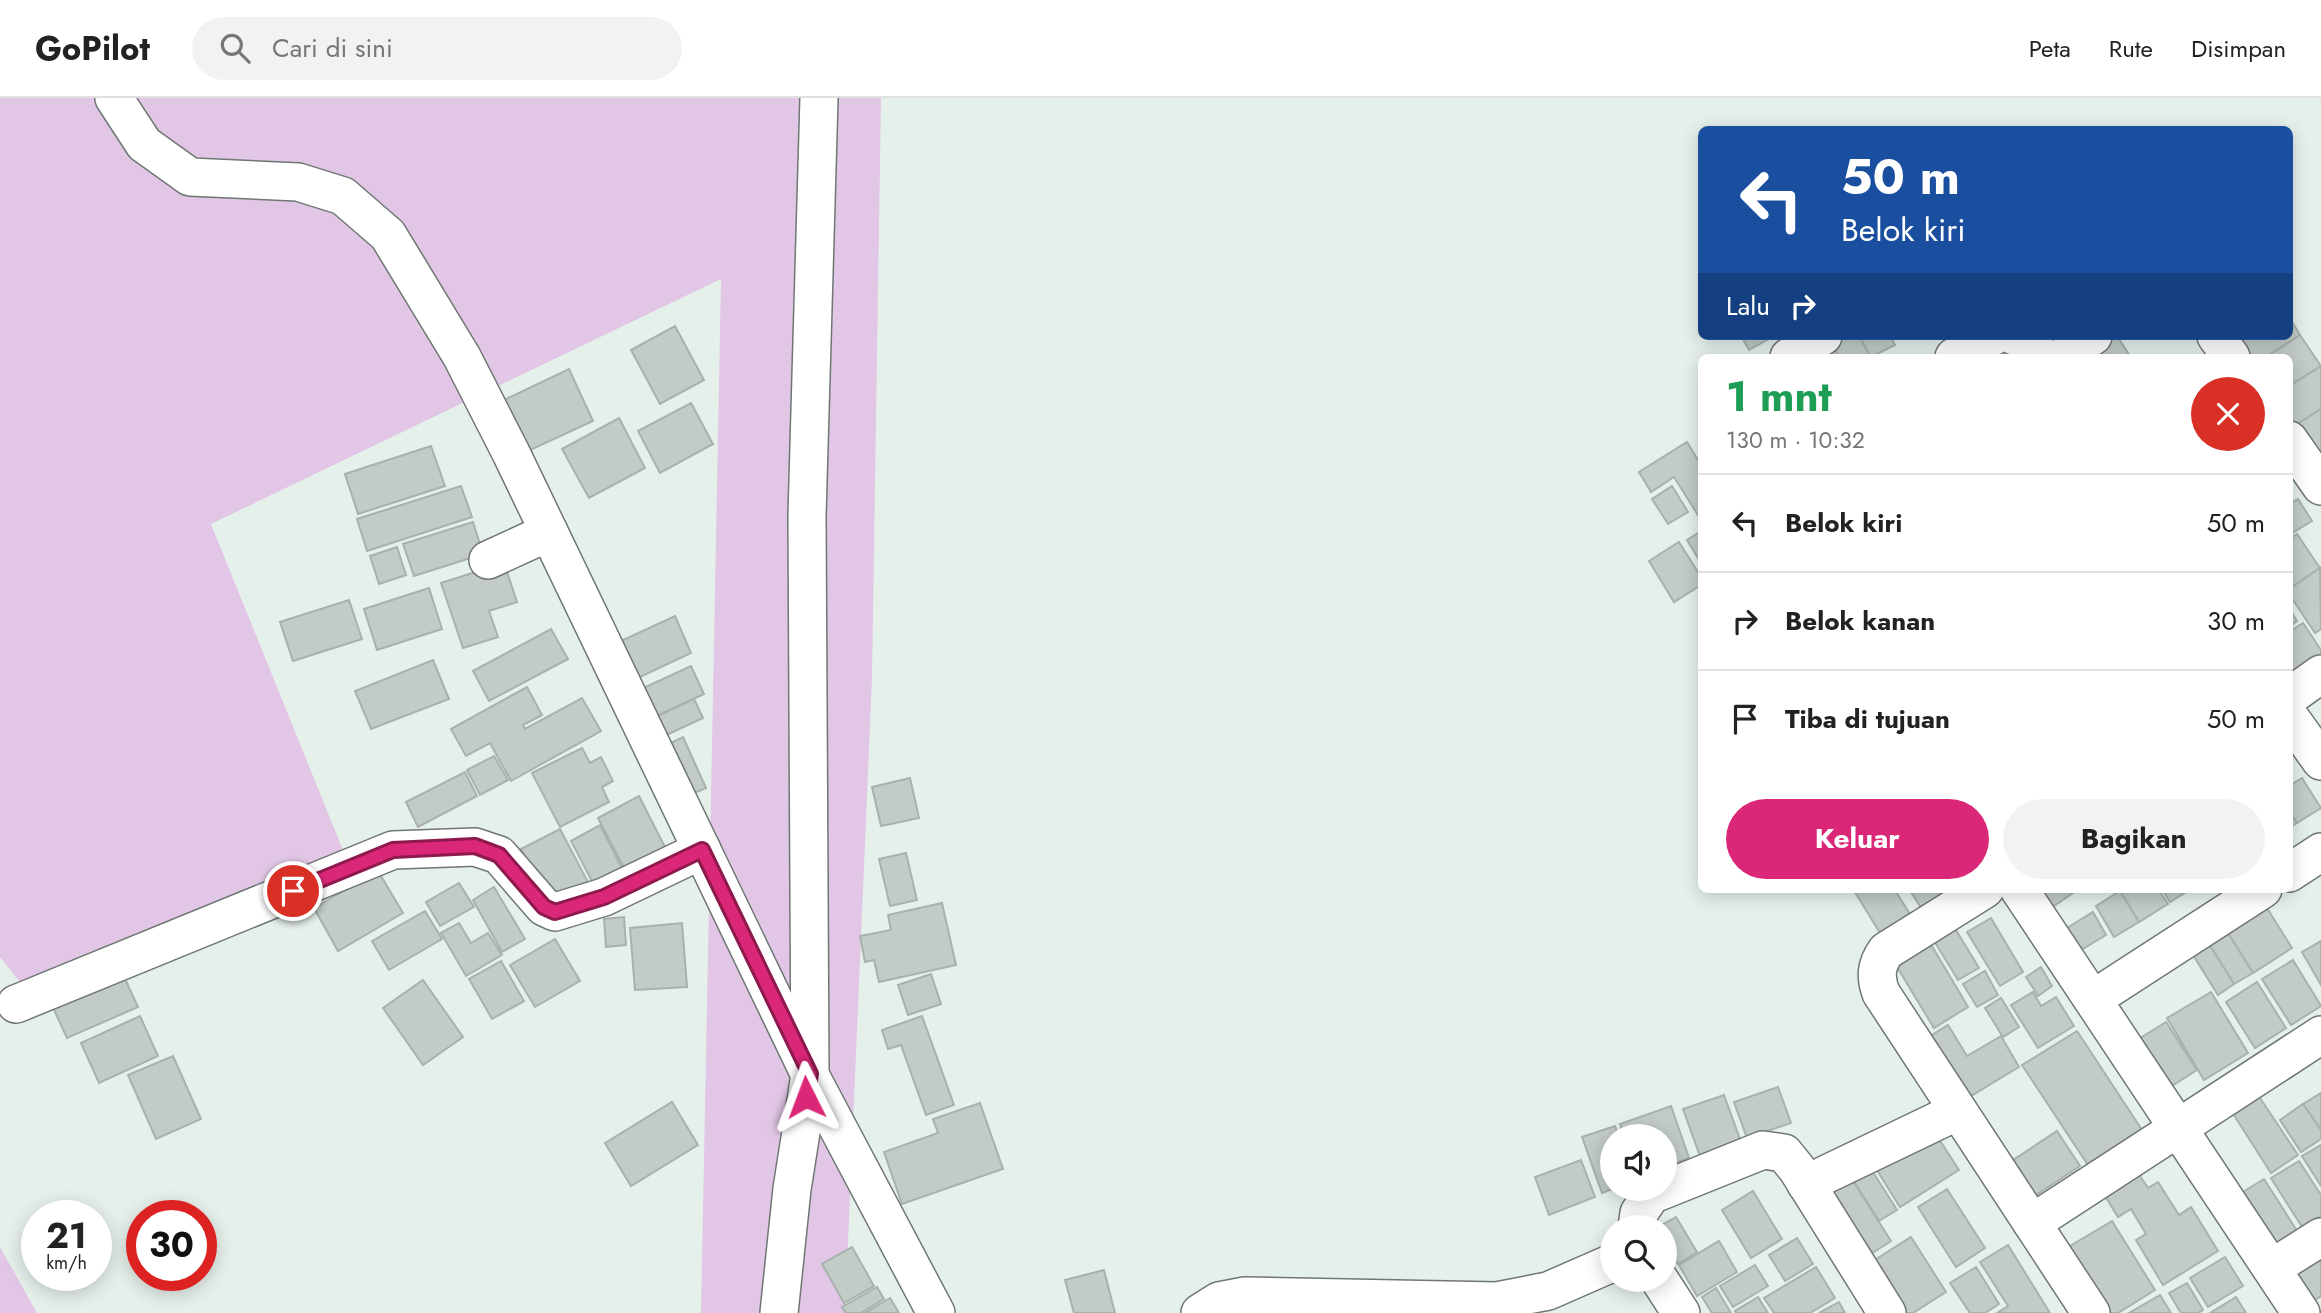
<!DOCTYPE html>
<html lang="id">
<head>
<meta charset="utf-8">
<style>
	body { margin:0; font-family:Jost,sans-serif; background:#f2f2f2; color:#222; height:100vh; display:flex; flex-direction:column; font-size:26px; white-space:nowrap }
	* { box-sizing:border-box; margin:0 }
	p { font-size:23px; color:#767676 }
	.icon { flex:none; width:38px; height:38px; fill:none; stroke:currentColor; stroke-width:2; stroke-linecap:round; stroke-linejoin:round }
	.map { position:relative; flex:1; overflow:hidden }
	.sheet { position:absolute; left:1698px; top:256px; width:595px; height:539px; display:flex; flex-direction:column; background:#fff; border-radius:10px; box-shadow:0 4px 18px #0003 }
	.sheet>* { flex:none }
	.hud { position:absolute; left:1698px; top:28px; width:595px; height:214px; border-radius:10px; box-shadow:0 4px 18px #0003; background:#1a4fa0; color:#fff; overflow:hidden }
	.fabs { position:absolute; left:1600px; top:1026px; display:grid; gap:14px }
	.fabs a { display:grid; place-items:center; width:77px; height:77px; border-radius:50%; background:#fff; box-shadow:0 4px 18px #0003; font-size:35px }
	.speed { position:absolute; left:21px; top:1102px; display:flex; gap:14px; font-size:35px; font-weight:700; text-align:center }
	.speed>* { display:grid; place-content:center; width:91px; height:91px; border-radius:50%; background:#fff; box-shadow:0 4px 18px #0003; line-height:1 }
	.speed small { font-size:18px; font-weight:400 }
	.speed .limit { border:10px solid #d22; background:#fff; color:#111 }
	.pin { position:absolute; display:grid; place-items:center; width:60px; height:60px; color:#fff; margin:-30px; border:4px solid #fff; border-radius:50%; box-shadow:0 2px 7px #0007 }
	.me { position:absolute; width:77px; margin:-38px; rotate:357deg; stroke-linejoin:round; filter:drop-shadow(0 0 5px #0008) }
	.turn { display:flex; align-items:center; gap:24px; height:147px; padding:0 28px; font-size:32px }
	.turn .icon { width:91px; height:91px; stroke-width:2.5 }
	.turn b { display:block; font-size:49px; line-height:60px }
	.then { display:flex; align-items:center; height:66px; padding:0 28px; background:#0003; gap:14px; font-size:26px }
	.round { display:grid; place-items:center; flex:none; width:74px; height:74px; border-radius:37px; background:#f2f2f2 }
	.summary { display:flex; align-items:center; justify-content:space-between; height:119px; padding:0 28px }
	h1 { font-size:42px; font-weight:700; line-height:52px; color:#1e9e55 }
	.action { display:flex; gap:14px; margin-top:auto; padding:14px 28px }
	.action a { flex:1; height:80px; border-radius:42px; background:#db2777; color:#fff; font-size:28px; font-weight:700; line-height:80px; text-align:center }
	.action a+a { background:#f2f2f2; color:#222 }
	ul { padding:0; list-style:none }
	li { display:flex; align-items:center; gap:21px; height:98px; padding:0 28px; border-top:2px solid #e0e0e0 }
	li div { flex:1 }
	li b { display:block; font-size:26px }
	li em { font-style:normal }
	header { display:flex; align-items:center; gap:42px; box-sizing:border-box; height:98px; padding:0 35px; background:#fff; border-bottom:2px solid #e0e0e0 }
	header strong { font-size:33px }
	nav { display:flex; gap:38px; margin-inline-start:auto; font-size:24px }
	.search { width:490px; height:63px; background:#f2f2f2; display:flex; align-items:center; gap:18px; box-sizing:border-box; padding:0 24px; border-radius:38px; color:#767676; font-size:26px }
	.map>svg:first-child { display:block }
	.green { fill:#e1c7e5 }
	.building { fill:#c2cbc6; stroke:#a8b1ac; stroke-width:2 }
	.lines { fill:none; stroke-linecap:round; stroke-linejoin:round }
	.minor-casing { stroke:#6f7773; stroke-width:40 }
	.minor { stroke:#fff; stroke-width:37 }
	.route-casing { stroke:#8e194d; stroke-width:18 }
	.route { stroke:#db2777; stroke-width:12 }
</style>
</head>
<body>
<header>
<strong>GoPilot</strong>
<div class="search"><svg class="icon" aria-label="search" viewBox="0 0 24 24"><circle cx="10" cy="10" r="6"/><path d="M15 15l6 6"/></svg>Cari di sini</div>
<nav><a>Peta</a><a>Rute</a><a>Disimpan</a></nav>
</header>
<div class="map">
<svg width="2321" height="1215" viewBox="0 0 2321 1215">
	<rect width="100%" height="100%" fill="#e6f0eb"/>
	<g class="green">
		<polygon points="0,0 881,0 872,581 845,1215 701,1215 721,181 211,426 347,762 24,889 0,859"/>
		<polygon points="0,1149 37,1215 0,1215"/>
	</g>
	<g class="building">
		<polygon points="2289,219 2300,237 2266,259 2245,259 2232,238 2289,238"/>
		<polygon points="675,228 704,282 660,306 631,252"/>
		<polygon points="2300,237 2321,268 2289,288 2289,259 2266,259"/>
		<polygon points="1741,238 1774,238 1749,252"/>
		<polygon points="1839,238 1859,238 1871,259 1839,259 1830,243"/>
		<polygon points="1859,238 1890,238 1895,247 1871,259"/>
		<polygon points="2111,238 2117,238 2130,258 2087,259 2085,255"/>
		<polygon points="1830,243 1839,259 1803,259"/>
		<polygon points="2321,268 2321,311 2291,330 2289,288"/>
		<polygon points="569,271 593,323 528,353 504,302"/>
		<polygon points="691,305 713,346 660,375 638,333"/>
		<polygon points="2321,311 2321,352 2312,359 2291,330"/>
		<polygon points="619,320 645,370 589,400 562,351"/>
		<polygon points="1687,344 1701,367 1701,422 1674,379 1651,394 1639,374"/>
		<polygon points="431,348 445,388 358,416 345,376"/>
		<polygon points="461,388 472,419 367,453 357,421"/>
		<polygon points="1672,388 1688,414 1668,426 1652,401"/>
		<polygon points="2298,401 2312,423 2289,437 2289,406"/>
		<polygon points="473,424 483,456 414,478 403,446"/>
		<polygon points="1701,433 1701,465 1687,442"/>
		<polygon points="2297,436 2320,470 2289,491 2289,441"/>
		<polygon points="1679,444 1701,479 1701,487 1674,504 1649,463"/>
		<polygon points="397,449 406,477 379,486 370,458"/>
		<polygon points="504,465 517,504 489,513 498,539 463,550 441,485"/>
		<polygon points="2320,470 2321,531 2315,535 2289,496 2289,491"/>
		<polygon points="429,490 442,531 377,552 364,511"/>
		<polygon points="349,502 362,541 293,563 280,524"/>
		<polygon points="2289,510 2297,523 2289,529"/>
		<polygon points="675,518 691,555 638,580 621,543"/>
		<polygon points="2303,525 2321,552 2321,561 2289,582 2289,534"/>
		<polygon points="551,531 568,561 489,603 473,573"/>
		<polygon points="433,562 449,601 371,631 355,593"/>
		<polygon points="691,568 704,596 652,620 639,592"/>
		<polygon points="527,589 542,617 523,627 525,631 582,600 601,633 511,683 490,645 466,658 451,631"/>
		<polygon points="694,601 703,620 658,641 649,622"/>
		<polygon points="683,639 706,690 679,702 656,652"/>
		<polygon points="582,650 590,665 601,659 613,683 602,689 609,704 560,729 532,675"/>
		<polygon points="494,658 508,682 480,697 467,672"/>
		<polygon points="465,674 477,698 418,729 406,704"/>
		<polygon points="910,680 919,720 881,728 872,689"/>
		<polygon points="2302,680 2321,710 2297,725 2289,713 2289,688"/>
		<polygon points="639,698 666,751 625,772 598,720"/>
		<polygon points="2289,713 2297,725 2289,730"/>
		<polygon points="600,727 624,774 595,789 571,743"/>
		<polygon points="560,731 591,790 552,810 521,751"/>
		<polygon points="906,755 917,802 890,808 879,761"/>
		<polygon points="378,773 403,815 338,853 314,810"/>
		<polygon points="459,785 474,809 440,828 426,804"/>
		<polygon points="494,789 525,841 502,854 473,802"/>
		<polygon points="1853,791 1894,791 1912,819 1882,838"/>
		<polygon points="1909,791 1951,791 1923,813"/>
		<polygon points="2038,791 2070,791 2073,795 2051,810"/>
		<polygon points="2123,791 2158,791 2168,806 2139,824 2120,793"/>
		<polygon points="2162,791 2191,791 2170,804"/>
		<polygon points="2120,793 2139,824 2114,839 2096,808"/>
		<polygon points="2262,802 2292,850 2253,875 2223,827"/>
		<polygon points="942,805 956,867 879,884 874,862 865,864 860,838 891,832 888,817"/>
		<polygon points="425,813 442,841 389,872 372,843"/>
		<polygon points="2093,814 2106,837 2068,860 2054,838"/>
		<polygon points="624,819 626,847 606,849 604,821"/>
		<polygon points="1991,820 2023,874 2000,888 1967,834"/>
		<polygon points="1951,824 1979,870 1958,882 1930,836"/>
		<polygon points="459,825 471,845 488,835 502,857 466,878 441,835"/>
		<polygon points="682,825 687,889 635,892 630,830"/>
		<polygon points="2223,827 2253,875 2234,886 2204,838"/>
		<polygon points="1926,838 1968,909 1934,930 1891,859"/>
		<polygon points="2204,838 2234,886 2218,897 2188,849"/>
		<polygon points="555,841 580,883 535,909 510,867"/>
		<polygon points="2321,843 2321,887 2302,854"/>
		<polygon points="2293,862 2321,908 2291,927 2262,881"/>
		<polygon points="501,863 524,903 492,921 469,881"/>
		<polygon points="2041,869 2052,888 2038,898 2026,879"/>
		<polygon points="120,870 138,909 67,940 49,901"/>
		<polygon points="1985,873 1998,897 1977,909 1963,886"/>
		<polygon points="931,876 941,906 908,917 898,887"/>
		<polygon points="423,882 463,939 423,967 383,910"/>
		<polygon points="2257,884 2286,930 2255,950 2226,904"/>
		<polygon points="2033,894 2041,908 2056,899 2074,928 2038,950 2011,907"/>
		<polygon points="2211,894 2248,955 2204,982 2167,920"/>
		<polygon points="2001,900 2019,929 2003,939 1985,910"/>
		<polygon points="140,918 158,958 99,985 81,945"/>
		<polygon points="922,918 954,1007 926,1017 901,947 888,951 882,932"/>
		<polygon points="2166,924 2197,972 2159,996 2129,947"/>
		<polygon points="1948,927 1967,958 2001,938 2019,969 1956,1007 1919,945"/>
		<polygon points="2077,933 2144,1035 2090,1070 2022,967"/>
		<polygon points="173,958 201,1021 156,1041 128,977"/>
		<polygon points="1778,989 1791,1025 1747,1040 1734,1004"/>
		<polygon points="2321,995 2321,1032 2303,1006"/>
		<polygon points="1724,997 1741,1044 1700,1058 1683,1011"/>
		<polygon points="2258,997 2298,1057 2271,1075 2232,1014"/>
		<polygon points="672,1004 698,1047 631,1088 605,1045"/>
		<polygon points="980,1005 1003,1071 902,1106 884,1054 938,1035 933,1021"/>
		<polygon points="2303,1006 2321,1032 2321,1041 2301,1054 2280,1022"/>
		<polygon points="1671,1008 1689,1060 1664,1069 1664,1038 1624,1038 1620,1026"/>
		<polygon points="1615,1028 1618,1038 1612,1038 1612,1090 1615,1090 1602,1095 1582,1039"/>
		<polygon points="1933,1032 1959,1072 1900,1109 1875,1069"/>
		<polygon points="2057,1033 2080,1068 2027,1103 2004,1068"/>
		<polygon points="2321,1047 2321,1088 2302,1058"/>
		<polygon points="1581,1062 1595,1099 1549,1117 1535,1079"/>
		<polygon points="2299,1063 2321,1097 2321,1118 2302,1129 2271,1080"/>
		<polygon points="1869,1068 1897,1112 1879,1123 1851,1079"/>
		<polygon points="2136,1072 2148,1090 2158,1084 2179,1117 2191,1109 2218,1153 2163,1187 2136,1142 2146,1136 2131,1111 2118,1119 2102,1093"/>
		<polygon points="1848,1075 1891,1143 1858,1164 1815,1096"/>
		<polygon points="2264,1081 2299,1136 2268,1156 2233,1100"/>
		<polygon points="1947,1091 1985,1150 1956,1169 1918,1109"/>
		<polygon points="1753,1093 1782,1141 1751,1160 1722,1112"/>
		<polygon points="1676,1119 1697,1154 1678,1166 1664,1143 1664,1129 1658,1129"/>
		<polygon points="2112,1123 2155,1192 2118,1215 2104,1215 2065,1151"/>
		<polygon points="1911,1139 1946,1194 1913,1215 1902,1215 1870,1165"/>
		<polygon points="1797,1140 1813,1166 1785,1183 1769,1157"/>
		<polygon points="1719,1143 1737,1174 1697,1198 1679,1167"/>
		<polygon points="2321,1146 2321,1198 2309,1206 2284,1167"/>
		<polygon points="2008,1147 2050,1215 1997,1215 2008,1208 1980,1164"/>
		<polygon points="852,1149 874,1188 844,1205 822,1166"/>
		<polygon points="2225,1159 2243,1188 2208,1209 2190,1180"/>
		<polygon points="1755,1167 1768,1188 1733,1209 1720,1188"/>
		<polygon points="1816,1169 1835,1200 1810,1215 1774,1215 1764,1200"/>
		<polygon points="1976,1169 1999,1206 1985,1215 1970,1215 1950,1185"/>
		<polygon points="1104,1172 1115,1215 1074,1215 1065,1182"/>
		<polygon points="2187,1185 2203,1212 2198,1215 2181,1215 2169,1195"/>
		<polygon points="877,1189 884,1201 861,1215 846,1215 842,1209"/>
		<polygon points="1716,1190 1731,1215 1712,1215 1702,1199"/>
		<polygon points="2160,1197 2171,1215 2129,1215"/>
		<polygon points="1758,1199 1768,1215 1736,1215 1735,1213"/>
		<polygon points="2236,1199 2246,1215 2210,1215"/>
		<polygon points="890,1200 899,1215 865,1215"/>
		<polygon points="1839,1204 1845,1215 1819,1215"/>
	</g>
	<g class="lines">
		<g class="minor-casing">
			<g id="minor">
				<polyline points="114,0 144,46 190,79 298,84 343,98 388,137 462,259 511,355 810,977 936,1215"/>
				<polyline points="2014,238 2026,242 2043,259"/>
				<polyline points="2216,238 2231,259"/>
				<polyline points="1789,259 1823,238"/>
				<polyline points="1954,259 1994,238"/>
				<polyline points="2062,259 2093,238"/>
				<polyline points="2289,342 2321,388"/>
				<polyline points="488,462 549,434"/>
				<polyline points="2289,599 2321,576"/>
				<polyline points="2289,618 2321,663"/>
				<polyline points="2289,775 2321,754"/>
				<path d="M1985,791l-99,62c-10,14 -11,26 -5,42l210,320"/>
				<polyline points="2019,791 2301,1215"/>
				<polyline points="2093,901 2263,791"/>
				<polyline points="16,906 393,752 475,749 499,757 544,809 555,814 604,799 702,752"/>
				<polyline points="1806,1086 1958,1013"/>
				<polyline points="2032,1125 2321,937"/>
				<polyline points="1637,1129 1639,1115 1651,1097 1763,1052 1784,1055 1797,1071 1887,1215"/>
				<polyline points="2272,1170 2321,1139"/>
				<polyline points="1659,1181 1681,1215"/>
				<polyline points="779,1215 792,1091 810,977 807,418 819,0"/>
				<polyline points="1200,1215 1219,1203 1245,1198 1497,1203 1548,1193 1612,1165"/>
			</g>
		</g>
		<use href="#minor" class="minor"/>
	</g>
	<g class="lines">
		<g class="route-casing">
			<polyline id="route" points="293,793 393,752 475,748 499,757 544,809 555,814 604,799 702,752 810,976 806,999"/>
		</g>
		<use href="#route" class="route"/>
	</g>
</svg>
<div class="fabs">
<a><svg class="icon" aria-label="sound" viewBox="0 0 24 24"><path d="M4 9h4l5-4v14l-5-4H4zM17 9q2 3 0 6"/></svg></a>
<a><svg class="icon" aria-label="search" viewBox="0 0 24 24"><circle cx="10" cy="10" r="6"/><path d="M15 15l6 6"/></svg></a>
</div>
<div class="speed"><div>21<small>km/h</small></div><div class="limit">30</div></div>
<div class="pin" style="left:293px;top:793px;background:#d93025"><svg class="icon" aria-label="arrive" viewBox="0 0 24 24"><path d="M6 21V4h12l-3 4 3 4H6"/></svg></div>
<svg class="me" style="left:806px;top:999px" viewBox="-20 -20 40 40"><path d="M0-17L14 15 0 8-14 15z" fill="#db2777" stroke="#fff" stroke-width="4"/></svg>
<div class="hud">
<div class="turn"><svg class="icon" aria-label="left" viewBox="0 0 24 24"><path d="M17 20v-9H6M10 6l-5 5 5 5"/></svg><div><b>50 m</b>Belok kiri</div></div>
<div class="then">Lalu<svg class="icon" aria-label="right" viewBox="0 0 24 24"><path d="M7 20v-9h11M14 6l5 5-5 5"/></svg></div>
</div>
<section class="sheet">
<div class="summary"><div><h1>1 mnt</h1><p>130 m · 10:32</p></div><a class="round" style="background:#d93025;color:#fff"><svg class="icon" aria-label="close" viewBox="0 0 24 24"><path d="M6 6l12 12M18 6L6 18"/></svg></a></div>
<ul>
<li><svg class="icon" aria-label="left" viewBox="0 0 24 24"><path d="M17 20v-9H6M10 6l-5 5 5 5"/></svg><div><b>Belok kiri</b></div><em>50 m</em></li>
<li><svg class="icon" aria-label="right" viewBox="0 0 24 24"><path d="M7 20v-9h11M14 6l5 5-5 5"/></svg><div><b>Belok kanan</b></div><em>30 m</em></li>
<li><svg class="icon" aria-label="arrive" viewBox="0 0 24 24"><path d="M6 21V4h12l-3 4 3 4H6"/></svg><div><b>Tiba di tujuan</b></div><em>50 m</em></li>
</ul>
<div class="action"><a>Keluar</a><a>Bagikan</a></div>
</section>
</div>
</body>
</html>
